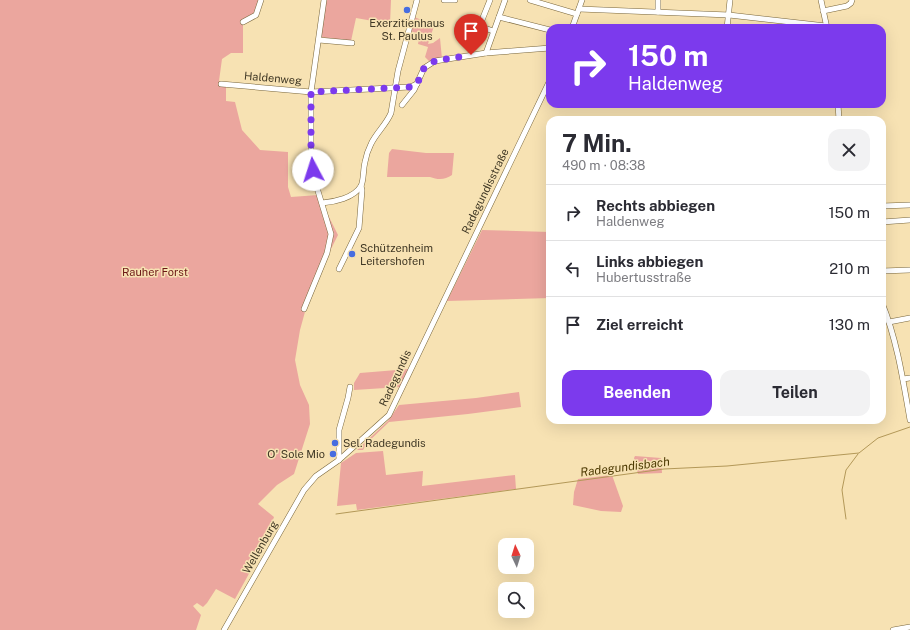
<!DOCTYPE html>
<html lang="de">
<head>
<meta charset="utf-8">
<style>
	body { margin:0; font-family:"Public Sans",sans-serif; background:#f2f2f3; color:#2b2b33; height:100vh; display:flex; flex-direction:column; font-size:15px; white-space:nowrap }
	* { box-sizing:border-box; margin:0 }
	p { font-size:13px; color:#7c7c81 }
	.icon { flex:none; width:22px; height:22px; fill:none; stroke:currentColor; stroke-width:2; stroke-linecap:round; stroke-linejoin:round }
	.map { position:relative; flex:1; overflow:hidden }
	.sheet { position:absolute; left:546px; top:116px; width:340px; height:308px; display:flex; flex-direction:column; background:#fff; border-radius:12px; box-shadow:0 4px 16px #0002 }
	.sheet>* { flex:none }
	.guide { position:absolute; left:546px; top:24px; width:340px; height:84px; border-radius:12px; box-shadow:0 4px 16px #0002; background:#7c3aed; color:#fff; overflow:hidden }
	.needle { width:26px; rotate:356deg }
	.tools { position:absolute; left:498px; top:538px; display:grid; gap:8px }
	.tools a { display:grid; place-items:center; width:36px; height:36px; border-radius:8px; background:#fff; box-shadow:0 4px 16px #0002; font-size:20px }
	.pin { position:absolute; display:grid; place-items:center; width:34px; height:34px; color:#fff; margin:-41px -17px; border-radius:50% 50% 50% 0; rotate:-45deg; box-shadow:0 0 4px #0007 }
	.pin .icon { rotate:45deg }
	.me { position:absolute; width:44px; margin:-22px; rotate:355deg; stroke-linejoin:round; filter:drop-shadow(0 0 3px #0008) }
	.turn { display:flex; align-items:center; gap:14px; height:84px; padding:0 16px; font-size:18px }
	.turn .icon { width:52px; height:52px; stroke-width:2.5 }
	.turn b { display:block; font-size:28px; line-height:34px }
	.round { display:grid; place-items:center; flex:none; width:42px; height:42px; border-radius:12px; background:#f2f2f3 }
	.headline { display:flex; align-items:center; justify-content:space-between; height:68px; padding:0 16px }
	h1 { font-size:24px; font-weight:700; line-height:30px }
	.primary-button { display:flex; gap:8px; margin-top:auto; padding:8px 16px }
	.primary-button a { flex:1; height:46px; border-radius:12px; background:#7c3aed; color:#fff; font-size:16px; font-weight:700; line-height:46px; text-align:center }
	.primary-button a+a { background:#f2f2f3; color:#2b2b33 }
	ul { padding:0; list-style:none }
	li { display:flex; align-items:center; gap:12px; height:56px; padding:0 16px; border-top:1px solid #e1e1e2 }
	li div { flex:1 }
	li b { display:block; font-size:15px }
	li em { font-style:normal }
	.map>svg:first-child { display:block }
	.green { fill:#eba69e }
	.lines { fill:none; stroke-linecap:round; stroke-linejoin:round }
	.stream { stroke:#b39858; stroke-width:1 }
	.minor-casing { stroke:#79663b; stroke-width:6 }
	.minor { stroke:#fff; stroke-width:5 }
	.route { stroke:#7c3aed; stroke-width:7; stroke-dasharray:0 12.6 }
	.poi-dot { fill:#476de0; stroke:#f7e2b3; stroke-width:1.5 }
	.labels { text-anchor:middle; stroke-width:3; stroke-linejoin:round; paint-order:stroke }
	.poi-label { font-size:11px; fill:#403825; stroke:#f7e2b3; text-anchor:start }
	.street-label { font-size:11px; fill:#403825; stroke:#f7e2b3 }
	.park-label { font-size:11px; fill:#6b1615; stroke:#f7e2b3 }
	.water-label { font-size:12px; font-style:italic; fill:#4d3a03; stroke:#f7e2b3 }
</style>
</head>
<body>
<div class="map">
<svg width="910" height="630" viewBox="0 0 910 630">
	<rect width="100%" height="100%" fill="#f7e2b3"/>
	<g class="green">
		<polygon points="0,0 259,0 256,12 243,21 243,53 231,53 222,59 219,81 226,87 226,101 235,102 242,130 260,150 288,152 288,187 291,197 318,195 338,235 326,259 308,301 300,330 295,360 300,385 309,405 310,424 294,474 277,485 258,504 274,517 271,525 271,534 235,599 216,589 207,603 203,607 197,603 193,606 201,615 196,630 0,630"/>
		<polygon points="325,0 391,0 390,24 356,18 351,41 320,37"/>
		<polygon points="414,17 427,22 434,26 428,44 433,43 440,38 442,59 430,62 425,57 428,47 418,44 420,34 410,31"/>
		<path d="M392,149l34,4h28l-2,22c-7,5 -14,5 -22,2h-43l2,-24z"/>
		<polygon points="482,230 550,232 550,298 447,301"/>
		<polygon points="409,369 401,387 354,390 354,383 360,373"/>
		<polygon points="519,392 521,407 468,414 389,422 367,443 363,450 357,450 388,421 399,405 476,398"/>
		<polygon points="383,451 386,475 423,471 422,486 515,475 516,489 357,510 356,504 337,506 341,463 356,453"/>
		<polygon points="635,456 661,458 662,473 638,474 634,458"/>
		<polygon points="612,475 623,506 621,512 601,511 573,505 574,492 578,479"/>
	</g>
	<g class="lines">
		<g class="stream">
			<polyline points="336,514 664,469 727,466 859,453 878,438 910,427"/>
			<polyline points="846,519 842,490 846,470 858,454"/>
		</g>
		<g class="minor-casing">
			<g id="minor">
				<polyline points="444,0 455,0"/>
				<polyline points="490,0 480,25 482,27 493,31"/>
				<polyline points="530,0 577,14"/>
				<polyline points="821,0 827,28"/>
				<polyline points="579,9 729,15 826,26"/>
				<polyline points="823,11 847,6 851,3 852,0"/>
				<polyline points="658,12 658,0"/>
				<polyline points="499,17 550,30"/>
				<polyline points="243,22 256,15 261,0"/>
				<polyline points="572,28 582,0"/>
				<polyline points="727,28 730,0"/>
				<polyline points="319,40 352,43"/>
				<polyline points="486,53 505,0"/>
				<polyline points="221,84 311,92 410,87 417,84"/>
				<polyline points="838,104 839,120"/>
				<polyline points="402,105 414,90 424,68 435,61 486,53 550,48"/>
				<path d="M322,203c12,-1 32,-5 39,-17 3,-6 2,-17 4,-24 1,-6 3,-12 6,-18 5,-11 15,-19 20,-31l7,-42 19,-71"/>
				<polyline points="882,206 910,205"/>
				<polyline points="882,222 910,220"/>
				<polyline points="339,269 359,228 362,190 361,186"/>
				<polyline points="882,271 910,270"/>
				<path d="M882,303c15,37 21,77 28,117"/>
				<polyline points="304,309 327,253 331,234 314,178 311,149 311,92 324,0"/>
				<polyline points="889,322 910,318"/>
				<polyline points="903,379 910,378"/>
				<polyline points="339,460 339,430 348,398 350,387"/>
				<polyline points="224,630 304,490 316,476 339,460 389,415 550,80"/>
				<polyline points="893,630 910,627"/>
			</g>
		</g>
		<use href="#minor" class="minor"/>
	</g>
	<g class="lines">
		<polyline class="route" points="313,170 311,149 311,92 410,87 417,84 424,68 435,61 471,55"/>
	</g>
	<g class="poi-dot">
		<circle cx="407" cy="10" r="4"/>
		<circle cx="352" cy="254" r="4"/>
		<circle cx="335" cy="443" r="4"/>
		<circle cx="333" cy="454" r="4"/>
	</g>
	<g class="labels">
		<g class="poi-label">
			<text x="407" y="27" text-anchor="middle">Exerzitienhaus<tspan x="407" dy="13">St. Paulus</tspan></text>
			<text x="360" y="252">Schützenheim<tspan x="360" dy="13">Leitershofen</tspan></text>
			<text x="343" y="447">Sel. Radegundis</text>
			<text x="325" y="458" text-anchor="end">O' Sole Mio</text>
		</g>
		<g class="street-label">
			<text transform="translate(273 78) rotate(5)" y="4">Haldenweg</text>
			<text transform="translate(485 191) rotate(-64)" y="4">Radegundisstraße</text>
			<text transform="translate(395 378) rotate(-65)" y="4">Radegundis</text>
			<text transform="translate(260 547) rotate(-60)" y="4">Wellenburg</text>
		</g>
		<g class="park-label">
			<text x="155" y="276">Rauher Forst</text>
		</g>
		<g class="water-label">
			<text transform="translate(625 467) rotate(-7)" y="4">Radegundisbach</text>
		</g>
	</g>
</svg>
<div class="tools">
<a><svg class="needle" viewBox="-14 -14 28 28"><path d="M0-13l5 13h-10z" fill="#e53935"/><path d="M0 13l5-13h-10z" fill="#7c7c81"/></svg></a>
<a><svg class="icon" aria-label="search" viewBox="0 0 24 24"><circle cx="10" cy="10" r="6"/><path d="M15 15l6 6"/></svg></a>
</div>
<div class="pin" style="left:471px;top:55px;background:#d93025"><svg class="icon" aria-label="arrive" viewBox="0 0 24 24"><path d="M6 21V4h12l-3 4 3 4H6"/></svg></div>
<svg class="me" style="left:313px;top:170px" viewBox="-20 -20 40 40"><circle r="19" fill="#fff"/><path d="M0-13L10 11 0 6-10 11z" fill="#7c3aed"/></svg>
<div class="guide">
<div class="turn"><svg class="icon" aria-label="right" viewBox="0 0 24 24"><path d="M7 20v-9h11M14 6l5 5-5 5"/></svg><div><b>150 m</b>Haldenweg</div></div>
</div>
<section class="sheet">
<div class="headline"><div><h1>7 Min.</h1><p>490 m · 08:38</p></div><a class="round"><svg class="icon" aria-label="close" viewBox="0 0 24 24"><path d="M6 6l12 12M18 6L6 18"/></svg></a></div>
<ul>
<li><svg class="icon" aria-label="right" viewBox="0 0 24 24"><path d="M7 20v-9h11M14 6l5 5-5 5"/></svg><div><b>Rechts abbiegen</b><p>Haldenweg</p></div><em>150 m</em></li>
<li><svg class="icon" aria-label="left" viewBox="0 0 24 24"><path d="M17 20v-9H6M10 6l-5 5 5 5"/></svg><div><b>Links abbiegen</b><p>Hubertusstraße</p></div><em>210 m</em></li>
<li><svg class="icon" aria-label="arrive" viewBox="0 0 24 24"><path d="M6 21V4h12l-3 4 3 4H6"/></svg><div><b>Ziel erreicht</b></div><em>130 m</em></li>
</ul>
<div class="primary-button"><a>Beenden</a><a>Teilen</a></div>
</section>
</div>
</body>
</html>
